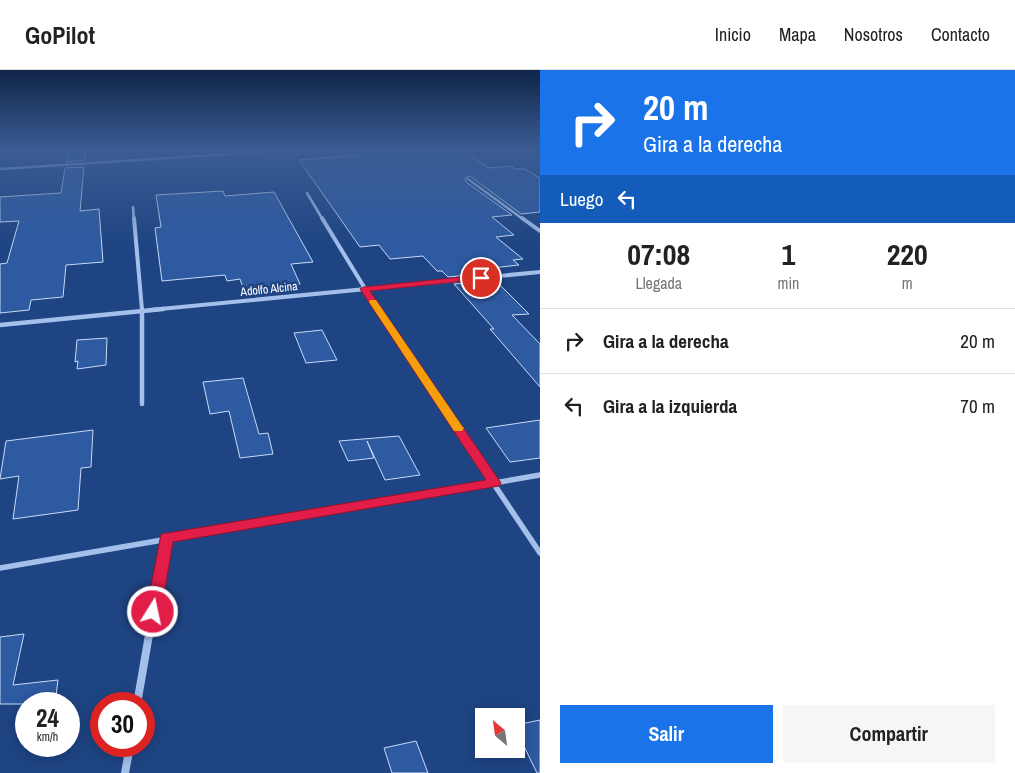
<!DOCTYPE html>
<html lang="es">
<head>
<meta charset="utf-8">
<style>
	body { margin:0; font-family:"Archivo Narrow",sans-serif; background:#f6f6f6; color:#222; height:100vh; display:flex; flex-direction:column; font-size:19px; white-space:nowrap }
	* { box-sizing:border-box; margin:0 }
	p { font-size:16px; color:#767676 }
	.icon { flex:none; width:28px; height:28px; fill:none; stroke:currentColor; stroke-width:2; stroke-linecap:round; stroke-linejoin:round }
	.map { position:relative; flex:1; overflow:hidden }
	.details { display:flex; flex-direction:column; background:#fff; width:475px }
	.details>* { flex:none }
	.guide { background:#1a73e8; color:#fff; overflow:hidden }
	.needle { width:32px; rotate:331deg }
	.buttons { position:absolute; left:475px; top:638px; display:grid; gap:10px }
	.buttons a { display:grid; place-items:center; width:50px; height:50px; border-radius:0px; background:#fff; box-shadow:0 2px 12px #0003; font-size:25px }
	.speed { position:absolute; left:15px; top:622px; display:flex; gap:10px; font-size:25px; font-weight:700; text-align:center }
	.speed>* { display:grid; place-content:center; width:65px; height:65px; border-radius:50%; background:#fff; box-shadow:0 2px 12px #0003; line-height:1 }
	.speed small { font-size:12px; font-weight:400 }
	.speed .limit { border:8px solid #d22; background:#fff; color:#111 }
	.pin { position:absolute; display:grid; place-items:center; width:42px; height:42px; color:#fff; margin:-21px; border:2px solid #fff; border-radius:50%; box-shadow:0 1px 5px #0007 }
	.me { position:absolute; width:55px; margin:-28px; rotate:10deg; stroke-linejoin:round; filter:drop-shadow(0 0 4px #0008) }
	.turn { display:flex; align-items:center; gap:18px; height:105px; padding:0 20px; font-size:22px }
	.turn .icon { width:65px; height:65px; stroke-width:2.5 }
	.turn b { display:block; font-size:35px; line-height:42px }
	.then { display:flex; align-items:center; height:48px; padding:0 20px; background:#0003; gap:10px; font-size:19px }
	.eta { display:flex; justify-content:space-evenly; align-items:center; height:85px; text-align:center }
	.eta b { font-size:30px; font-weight:700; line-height:35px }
	.button { display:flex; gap:10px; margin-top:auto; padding:10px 20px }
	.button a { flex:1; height:58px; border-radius:0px; background:#1a73e8; color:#fff; font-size:20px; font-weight:700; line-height:58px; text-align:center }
	.button a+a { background:#f6f6f6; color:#222 }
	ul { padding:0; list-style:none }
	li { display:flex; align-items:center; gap:15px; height:65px; padding:0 20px; border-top:1px solid #e0e0e0 }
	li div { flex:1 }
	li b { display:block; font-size:19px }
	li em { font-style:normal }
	header { display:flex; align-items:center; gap:30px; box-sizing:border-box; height:70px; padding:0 25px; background:#fff; border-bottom:1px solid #e0e0e0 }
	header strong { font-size:24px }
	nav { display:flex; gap:28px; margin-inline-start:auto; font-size:18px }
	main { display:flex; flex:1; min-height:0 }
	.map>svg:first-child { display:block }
	.building { fill:#2d5aa1; stroke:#c9dbf7 }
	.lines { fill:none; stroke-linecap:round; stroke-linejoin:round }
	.street-far4 { stroke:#a4bfea; stroke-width:2.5 }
	.street-far3 { stroke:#a4bfea; stroke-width:4 }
	.street-far2 { stroke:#a4bfea; stroke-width:4.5 }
	.street-far1 { stroke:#a4bfea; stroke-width:5.5 }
	.street { stroke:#a4bfea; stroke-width:8 }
	.secondary { fill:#d0def7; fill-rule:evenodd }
	.route { fill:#e11d48; stroke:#92132f }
	.slow { fill:#f59e0b }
	.labels { text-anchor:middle; stroke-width:5; stroke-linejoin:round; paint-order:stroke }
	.far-street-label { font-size:12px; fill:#fff; stroke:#1e4483 }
</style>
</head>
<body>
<header>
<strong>GoPilot</strong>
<nav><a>Inicio</a><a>Mapa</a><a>Nosotros</a><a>Contacto</a></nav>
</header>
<main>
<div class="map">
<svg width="540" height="703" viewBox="0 0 540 703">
	<rect width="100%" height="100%" fill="#1e4483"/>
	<g class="building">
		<polygon points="69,79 86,79 85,90 66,92"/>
		<polygon points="396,79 460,79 489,98 510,96 515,99 525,99 540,108 540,142 521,144 470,106 465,108 466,112 512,145 492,147 514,165 496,167 523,189 513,190 519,195 483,199 488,203 448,207 442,201 437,201 423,186 390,189 379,175 360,177 299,90 360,85 357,82"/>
		<polygon points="84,97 80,141 99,139 103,192 66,195 63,227 31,230 29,240 0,243 0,194 7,193 19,151 0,152 0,127 61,123 65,98"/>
		<polygon points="223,121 225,126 274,122 313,192 291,194 300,214 244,220 240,209 227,211 225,205 162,211 155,158 161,157 156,125"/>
		<polygon points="495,210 529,244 512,245 540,274 540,317 490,259 494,259 454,214"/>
		<polygon points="322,260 337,290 306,293 294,263"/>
		<polygon points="107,268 106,295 77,299 78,291 75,292 77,270"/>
		<polygon points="243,308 259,364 268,363 273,384 240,388 229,341 210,344 203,312"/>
		<polygon points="540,350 540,388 510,392 486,358"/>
		<polygon points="93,360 91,397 81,398 78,440 13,449 19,406 0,409 6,371"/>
		<polygon points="399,366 420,405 385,410 367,371 374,388 348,391 339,371"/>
		<polygon points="24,564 13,615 58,610 55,634 0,634 0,567"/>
		<polygon points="540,650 540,703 537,703 516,660 516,655"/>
		<polygon points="416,671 428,703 392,703 384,678"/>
	</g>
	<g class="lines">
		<g class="street-far4">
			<polyline points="0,99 305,79"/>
			<polyline points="468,109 524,150"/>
			<polyline points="307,123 323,150"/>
			<polyline points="133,137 134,150"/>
		</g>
		<g class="street-far3">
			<polyline points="134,148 142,240"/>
			<polyline points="322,148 378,240"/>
			<polyline points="522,148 540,161"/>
			<polyline points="150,240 540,202"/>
		</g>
		<g class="street-far2">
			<polyline points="142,239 142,334"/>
			<polyline points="377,239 456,357"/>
			<polyline points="0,255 163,239"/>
		</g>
		<g class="street-far1">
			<polyline points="455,356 540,483"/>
			<polyline points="0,498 540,405"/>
			<polyline points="159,508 166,468"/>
		</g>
		<g class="street">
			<polyline points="137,634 159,507"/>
			<polyline points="125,703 130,676"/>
		</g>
		<polygon class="secondary" points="0,79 4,79 0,82"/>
	</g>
	<linearGradient id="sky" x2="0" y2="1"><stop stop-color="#102548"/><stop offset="0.45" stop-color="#3b5c93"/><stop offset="1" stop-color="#3b5c93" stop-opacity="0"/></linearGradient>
	<rect width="540" height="177" fill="url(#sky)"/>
	<polygon class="route" points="481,205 485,208 484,209 370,221 499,410 501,413 499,416 173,472 161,542 159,546 153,548 148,546 146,542 161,464 486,410 360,219 364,217"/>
	<polygon class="slow" points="370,230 376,230 462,356 464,358 462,361 454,361 369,232"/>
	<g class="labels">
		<g class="far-street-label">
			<text transform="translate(269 219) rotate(-6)" y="4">Adolfo Alcina</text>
		</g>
	</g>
</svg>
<div class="buttons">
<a><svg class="needle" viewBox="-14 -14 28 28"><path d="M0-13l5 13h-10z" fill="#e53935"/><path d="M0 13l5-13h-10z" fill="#767676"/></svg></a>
</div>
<div class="speed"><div>24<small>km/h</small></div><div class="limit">30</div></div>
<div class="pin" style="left:481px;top:208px;background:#d93025"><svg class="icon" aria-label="arrive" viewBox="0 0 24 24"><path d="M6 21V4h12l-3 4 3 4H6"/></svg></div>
<svg class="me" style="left:153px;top:542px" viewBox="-20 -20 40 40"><circle r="17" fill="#e11d48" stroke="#fff" stroke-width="3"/><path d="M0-11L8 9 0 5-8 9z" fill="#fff"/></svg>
</div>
<section class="details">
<div class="guide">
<div class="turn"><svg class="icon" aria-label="right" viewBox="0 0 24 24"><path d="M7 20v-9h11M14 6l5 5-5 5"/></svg><div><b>20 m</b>Gira a la derecha</div></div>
<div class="then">Luego<svg class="icon" aria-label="left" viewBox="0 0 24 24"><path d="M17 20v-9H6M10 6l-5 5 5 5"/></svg></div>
</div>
<div class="eta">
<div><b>07:08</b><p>Llegada</p></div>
<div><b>1</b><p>min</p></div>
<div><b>220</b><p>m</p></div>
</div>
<ul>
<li><svg class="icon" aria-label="right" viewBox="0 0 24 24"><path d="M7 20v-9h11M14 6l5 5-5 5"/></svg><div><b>Gira a la derecha</b></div><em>20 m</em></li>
<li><svg class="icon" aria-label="left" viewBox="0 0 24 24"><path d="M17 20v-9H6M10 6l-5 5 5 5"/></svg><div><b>Gira a la izquierda</b></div><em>70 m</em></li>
</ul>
<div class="button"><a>Salir</a><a>Compartir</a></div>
</section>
</main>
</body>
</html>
